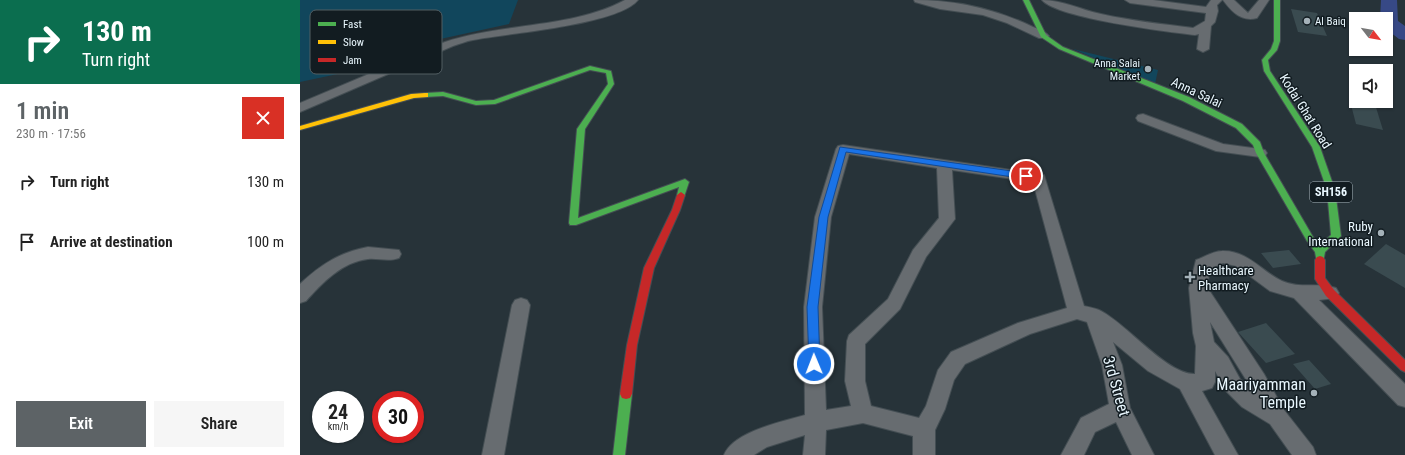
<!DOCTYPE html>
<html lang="en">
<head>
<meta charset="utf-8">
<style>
	body { margin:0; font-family:"Roboto Condensed",sans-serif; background:#f6f6f6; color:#222; height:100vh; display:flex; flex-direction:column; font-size:15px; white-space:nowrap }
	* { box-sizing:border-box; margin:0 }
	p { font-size:13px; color:#767676 }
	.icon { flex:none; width:22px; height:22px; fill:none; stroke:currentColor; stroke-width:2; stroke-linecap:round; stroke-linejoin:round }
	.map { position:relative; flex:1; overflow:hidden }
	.sheet { display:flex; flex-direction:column; background:#fff; width:300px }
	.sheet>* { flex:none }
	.top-card { background:#0b6e4f; color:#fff; overflow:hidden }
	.needle { width:26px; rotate:121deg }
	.buttons { position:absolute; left:1049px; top:12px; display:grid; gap:8px }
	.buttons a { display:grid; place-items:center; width:44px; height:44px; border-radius:0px; background:#fff; box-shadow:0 1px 3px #0004; font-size:20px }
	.speed { position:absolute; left:12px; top:391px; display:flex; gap:8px; font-size:20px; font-weight:700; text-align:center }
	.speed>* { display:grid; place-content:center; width:52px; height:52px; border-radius:50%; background:#fff; box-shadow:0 1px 3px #0004; line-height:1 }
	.speed small { font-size:10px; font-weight:400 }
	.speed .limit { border:6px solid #d22; background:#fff; color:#111 }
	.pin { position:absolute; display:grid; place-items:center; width:34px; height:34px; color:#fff; margin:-17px; border:2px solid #fff; border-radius:50%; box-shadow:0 1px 4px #0007 }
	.me { position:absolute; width:44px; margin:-22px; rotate:359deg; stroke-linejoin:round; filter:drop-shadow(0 0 3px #0008) }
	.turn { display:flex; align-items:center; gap:14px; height:84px; padding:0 16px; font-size:18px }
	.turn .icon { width:52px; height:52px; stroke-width:2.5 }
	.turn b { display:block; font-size:28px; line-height:34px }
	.round { display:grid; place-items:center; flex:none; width:42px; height:42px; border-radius:0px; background:#f6f6f6 }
	.overview { display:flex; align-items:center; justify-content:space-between; height:68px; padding:0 16px }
	h1 { font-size:24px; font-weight:600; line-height:30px; color:#5d6366 }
	.action { display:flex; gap:8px; margin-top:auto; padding:8px 16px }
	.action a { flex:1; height:46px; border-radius:0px; background:#5d6366; color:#fff; font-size:16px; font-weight:600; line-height:46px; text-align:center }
	.action a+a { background:#f6f6f6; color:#222 }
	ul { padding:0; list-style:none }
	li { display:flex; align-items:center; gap:12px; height:60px; padding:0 16px }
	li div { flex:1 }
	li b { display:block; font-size:15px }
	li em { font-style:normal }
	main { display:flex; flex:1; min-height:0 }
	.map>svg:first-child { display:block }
	.green { fill:#11465c }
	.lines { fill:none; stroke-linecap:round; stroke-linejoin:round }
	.river { fill:#374986; fill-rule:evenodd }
	.building { fill:#3a4b50 }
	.street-casing { stroke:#444e53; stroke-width:2 }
	.fast-casing { stroke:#444e53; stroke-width:2 }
	.slow-casing { stroke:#444e53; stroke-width:2 }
	.jam-casing { stroke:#444e53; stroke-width:2 }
	.street { fill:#676c70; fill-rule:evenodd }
	.fast { fill:#4caf50; fill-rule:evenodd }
	.slow { fill:#ffc107; fill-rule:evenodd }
	.jam { fill:#c62828; fill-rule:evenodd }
	.route { fill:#1a73e8; stroke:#114b97 }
	.poi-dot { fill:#a5b2b9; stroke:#121c21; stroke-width:1.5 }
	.labels { text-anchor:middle; stroke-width:3; stroke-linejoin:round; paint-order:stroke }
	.far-poi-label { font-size:11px; fill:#e9f7fe; stroke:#121c21; text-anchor:start }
	.shield { fill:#121c21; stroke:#a8b5bc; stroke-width:1 }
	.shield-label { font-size:12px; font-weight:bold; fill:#e9f7fe }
	.street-label { font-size:13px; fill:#e9f7fe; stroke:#121c21 }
	.poi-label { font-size:13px; fill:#e9f7fe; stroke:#121c21; text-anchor:end }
	.near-poi-label { font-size:16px; fill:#e9f7fe; stroke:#121c21; text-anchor:end }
	.near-street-label { font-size:16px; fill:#e9f7fe; stroke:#121c21 }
	.key { fill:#121c21; stroke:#525e63; stroke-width:1 }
	.key-label { font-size:11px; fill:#e9f7fe }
</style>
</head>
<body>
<main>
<section class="sheet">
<div class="top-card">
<div class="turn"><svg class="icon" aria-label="right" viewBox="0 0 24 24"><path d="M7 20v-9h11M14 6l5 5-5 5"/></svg><div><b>130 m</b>Turn right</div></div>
</div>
<div class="overview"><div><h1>1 min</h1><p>230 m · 17:56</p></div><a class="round" style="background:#d93025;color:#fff"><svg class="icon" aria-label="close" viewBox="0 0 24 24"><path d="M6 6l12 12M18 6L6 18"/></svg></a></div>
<ul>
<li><svg class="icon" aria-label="right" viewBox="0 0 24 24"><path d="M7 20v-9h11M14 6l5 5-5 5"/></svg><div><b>Turn right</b></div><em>130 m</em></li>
<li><svg class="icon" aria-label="arrive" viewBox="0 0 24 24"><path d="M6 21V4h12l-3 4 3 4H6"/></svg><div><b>Arrive at destination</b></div><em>100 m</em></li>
</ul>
<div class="action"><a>Exit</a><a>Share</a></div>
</section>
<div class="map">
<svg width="1105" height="455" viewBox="0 0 1105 455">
	<rect width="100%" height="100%" fill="#273339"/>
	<g class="green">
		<polygon points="0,0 218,0 209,24 122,43 118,52 80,65 0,82"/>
		<polygon points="773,49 858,70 855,84"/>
	</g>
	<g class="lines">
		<polygon class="river" points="1081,0 1097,0 1098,21 1105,26 1105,40 1099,39 1086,29 1086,19 1080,19"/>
	</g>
	<g class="building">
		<polygon points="991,9 1017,13 1027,36 998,32"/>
		<polygon points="1050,101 1074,101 1083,130 1056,124"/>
		<polygon points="1086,244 1105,255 1105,288 1064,264"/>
		<polygon points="989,250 1001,264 973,268 961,253"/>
		<polygon points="966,323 995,354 966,363 938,332"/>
		<polygon points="1009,360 1031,384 1015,389 993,364"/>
	</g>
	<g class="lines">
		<g class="street-casing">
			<g id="street">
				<path d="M325,0h13c-20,25 -130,33 -165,40 -7,1 -13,4 -20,6l-153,66v-9l145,-61c57,-19 129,-14 180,-42z"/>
				<path d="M614,0c41,0 82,9 119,27 5,2 12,4 16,9l-2,2h-8l-32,-15 -24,-8 -43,-6 -25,-7z"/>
				<path d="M742,0c21,0 39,10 59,14 31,7 61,10 92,14l12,-7 1,-8 -76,-10 -5,-3h28l53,7 5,-7h11l-5,5 1,6 -3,11 -4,4 -2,23 -6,3 -6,-3 2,-15 -4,1c-27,-3 -138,-17 -153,-35z"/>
				<path d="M923,0h11l14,13 11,-13h10l-12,18c-16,4 -25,-6 -34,-18z"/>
				<polygon points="843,114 923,144 960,149 965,150 967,153 965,156 960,157 916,151 838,121 836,118 838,115"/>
				<path d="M543,145l201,30 40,131c5,1 11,2 15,4 26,12 68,65 96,64l1,-28 -3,-13 -4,-45 7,-28c8,-3 18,-9 26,-9 25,-1 39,20 60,30 17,8 37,1 54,7l3,5 -3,5 -17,2 86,84v23l-7,-2 -104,-107 -24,-7 -34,-25 -13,-3 -13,6 -3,18 57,87 20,36 29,37 3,8h-24l-22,-31 -28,-17 -16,-16 -11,-20v11l-3,6 -10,3 36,64h-23l-35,-66 -32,-18 -35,-29 9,23 8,43 24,47h-22l-16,-33 -21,10 -11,23h-23l20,-37 28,-14 -7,-39 -15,-43 -10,-3 -47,15 -65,30 -11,16 -9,29 -10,21v25h-22v-19l-50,-13 -37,7 -1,25h-22l2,-20 -38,12 -13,8h-30c10,-24 58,-33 81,-40l-1,-108 11,-90 21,-68 2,-3zM549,154l88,14 2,50 -26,32 -25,49 -39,36 -2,6 -2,40 6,25 -25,4 -4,-103 9,-90zM652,170l81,12 34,126 -49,15 -67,29 -13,18 -12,36 -7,12 -48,-12 -6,-25v-37l35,-35 26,-52 29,-38zM910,322l40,64 1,3 -11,-10 -12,-22 -14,-15z"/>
				<path d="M68,247l31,3 2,4 -2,4c-10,4 -21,0 -31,1 -26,3 -46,24 -62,42l-6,2v-19c20,-19 40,-32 68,-37z"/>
				<polygon points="221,298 227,300 230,305 204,455 182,455 212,305 215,300"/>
			</g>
		</g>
		<g class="fast-casing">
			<g id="fast">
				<polygon points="723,0 729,0 746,35 763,47 889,97 942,124 960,142 964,153 1013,237 1020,245 1031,235 1027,190 1012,147 964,71 962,60 971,49 974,41 974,0 980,0 980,41 977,50 968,60 970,71 1020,147 1035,190 1041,236 1025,252 1023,263 1017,263 1015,252 1007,241 956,153 953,145 936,128 883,101 759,49 741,37"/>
				<polygon points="290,66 311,71 314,84 285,129 278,218 385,179 389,182 384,197 378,197 377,195 379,187 276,225 270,225 269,223 277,129 308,84 306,73 290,70 195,104 176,105 143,96 125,97 121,95 125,93 143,92 176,101 194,100"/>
				<polygon points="326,389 330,390 332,394 325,455 313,455 320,394 322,390"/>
			</g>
		</g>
		<g class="slow-casing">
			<polygon id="slow" points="125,93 128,93 128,97 114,98 0,130 0,126 111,94"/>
		</g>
		<g class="jam-casing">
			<g id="jam">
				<polygon points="381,192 385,195 380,210 354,268 337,345 332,394 330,398 326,399 322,398 320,394 327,345 344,268 372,210 377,195"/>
				<polygon points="1020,256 1023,257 1025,260 1025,278 1034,290 1105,360 1105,372 1101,370 1026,296 1015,279 1015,260 1017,257"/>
			</g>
		</g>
		<use href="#street" class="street"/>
		<use href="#fast" class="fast"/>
		<use href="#slow" class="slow"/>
		<use href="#jam" class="jam"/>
	</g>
	<polygon class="route" points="540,147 726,173 730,176 726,179 546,152 528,217 518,307 520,364 518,368 514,369 510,368 509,364 507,307 519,217"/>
	<g class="poi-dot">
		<circle cx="1007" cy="21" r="4"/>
		<circle cx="848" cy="69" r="4"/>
		<circle cx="1081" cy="233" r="4"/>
		<path d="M888 271h4v4h4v4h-4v4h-4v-4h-4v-4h4z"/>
		<circle cx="1014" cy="393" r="4"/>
	</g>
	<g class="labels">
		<g class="far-poi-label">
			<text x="1015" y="25">Al Baiq</text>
			<text x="840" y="67" text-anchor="end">Anna Salai<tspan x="840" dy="13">Market</tspan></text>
		</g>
		<rect class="shield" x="1010" y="182" width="42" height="20" rx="3"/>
		<g class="shield-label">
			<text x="1031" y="196">SH156</text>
		</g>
		<g class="street-label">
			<text transform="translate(897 92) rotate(25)" y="5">Anna Salai</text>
			<text transform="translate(1006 111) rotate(58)" y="5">Kodai Ghat Road</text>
		</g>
		<g class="poi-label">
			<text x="1073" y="231">Ruby<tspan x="1073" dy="15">International</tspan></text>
			<text x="898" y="275" text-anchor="start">Healthcare<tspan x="898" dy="15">Pharmacy</tspan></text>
		</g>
		<g class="near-poi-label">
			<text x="1006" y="390">Maariyamman<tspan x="1006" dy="18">Temple</tspan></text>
		</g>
		<g class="near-street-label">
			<text transform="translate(817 386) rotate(74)" y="6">3rd Street</text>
		</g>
	</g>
	<rect x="10" y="10" width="132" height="64" rx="6" class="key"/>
	<rect x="18" y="22" width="18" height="4" fill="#4caf50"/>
	<rect x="18" y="40" width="18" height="4" fill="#ffc107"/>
	<rect x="18" y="58" width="18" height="4" fill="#c62828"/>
	<g class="key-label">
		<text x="43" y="28">Fast</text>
		<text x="43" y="46">Slow</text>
		<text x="43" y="64">Jam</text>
	</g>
</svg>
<div class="buttons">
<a><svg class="needle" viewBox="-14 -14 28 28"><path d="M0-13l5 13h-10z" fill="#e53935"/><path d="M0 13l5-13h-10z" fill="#767676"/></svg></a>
<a><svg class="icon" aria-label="sound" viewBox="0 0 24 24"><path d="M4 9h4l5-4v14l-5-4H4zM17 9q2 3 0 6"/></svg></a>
</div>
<div class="speed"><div>24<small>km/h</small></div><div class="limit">30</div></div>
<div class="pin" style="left:726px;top:176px;background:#d93025"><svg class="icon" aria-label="arrive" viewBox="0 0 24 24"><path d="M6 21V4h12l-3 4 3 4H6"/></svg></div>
<svg class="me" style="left:514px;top:364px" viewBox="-20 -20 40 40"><circle r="17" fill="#1a73e8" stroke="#fff" stroke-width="3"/><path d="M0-11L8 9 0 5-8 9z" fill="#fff"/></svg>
</div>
</main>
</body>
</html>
